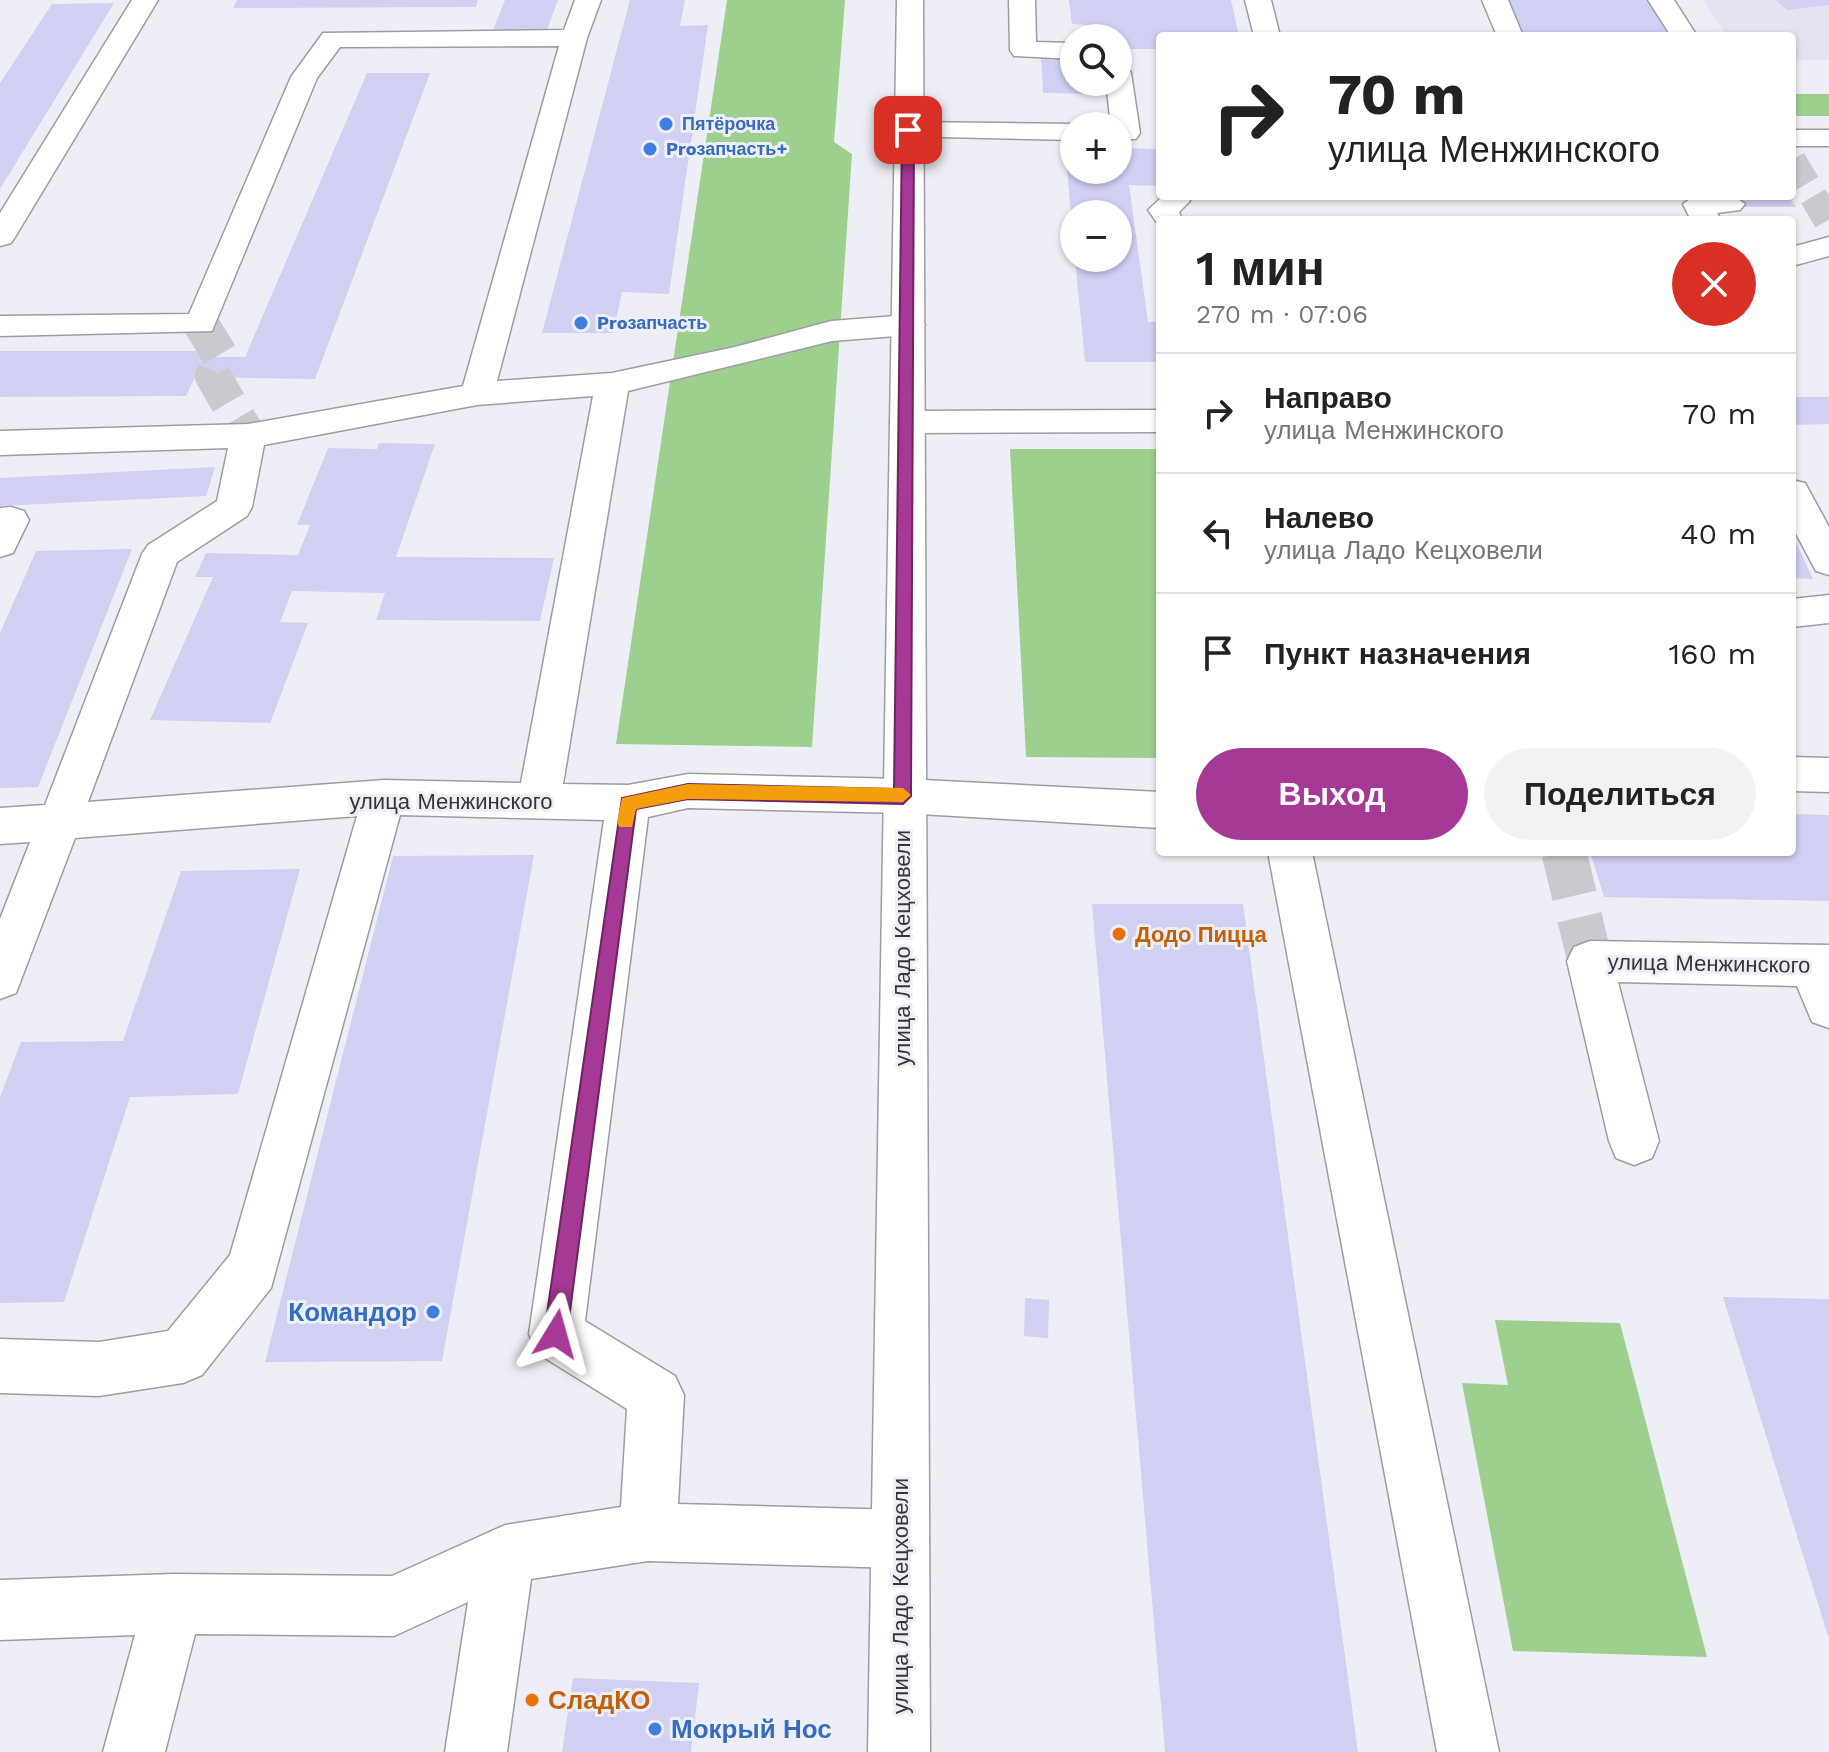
<!DOCTYPE html>
<html lang="ru">
<head>
<meta charset="utf-8">
<style>
	body { margin:0; font-family:"Work Sans",sans-serif; background:#f2f2f2; color:#222; height:100vh; display:flex; flex-direction:column; font-size:30px; white-space:nowrap }
	* { box-sizing:border-box; margin:0 }
	p { font-size:26px; color:#767676 }
	.icon { flex:none; width:44px; height:44px; fill:none; stroke:currentColor; stroke-width:2; stroke-linecap:round; stroke-linejoin:round }
	.map { position:relative; flex:1; overflow:hidden }
	.side { position:absolute; left:1156px; top:216px; width:640px; height:640px; display:flex; flex-direction:column; background:#fff; border-radius:8px; box-shadow:0 2px 6px #0004 }
	.side>* { flex:none }
	.banner { position:absolute; left:1156px; top:32px; width:640px; height:168px; border-radius:8px; box-shadow:0 2px 6px #0004; background:#fff; color:#222; overflow:hidden }
	.buttons { position:absolute; left:1060px; top:24px; display:grid; gap:16px }
	.buttons a { display:grid; place-items:center; width:72px; height:72px; border-radius:50%; background:#fff; box-shadow:0 2px 6px #0004; font-size:40px }
	.pin { position:absolute; display:grid; place-items:center; width:68px; height:68px; color:#fff; margin:-34px; border-radius:16px; box-shadow:0 4px 12px #0006 }
	.me { position:absolute; width:88px; margin:-44px; rotate:8deg; stroke-linejoin:round; filter:drop-shadow(0 0 6px #0008) }
	.turn { display:flex; align-items:center; gap:28px; height:168px; padding:0 40px; font-size:36px }
	.turn .icon { width:104px; height:104px; stroke-width:2.5 }
	.turn b { display:block; font-size:56px; line-height:68px }
	.round { display:grid; place-items:center; flex:none; width:84px; height:84px; border-radius:42px; background:#f2f2f2 }
	.headline { display:flex; align-items:center; justify-content:space-between; height:136px; padding:0 40px }
	h1 { font-size:48px; font-weight:600; line-height:60px }
	.action { display:flex; gap:16px; margin-top:auto; padding:16px 40px }
	.action a { flex:1; height:92px; border-radius:48px; background:#a63896; color:#fff; font-size:32px; font-weight:600; line-height:92px; text-align:center }
	.action a+a { background:#f2f2f2; color:#222 }
	ul { padding:0; list-style:none }
	li { display:flex; align-items:center; gap:24px; height:120px; padding:0 40px; border-top:2px solid #e0e0e0 }
	li div { flex:1 }
	li b { display:block; font-size:30px }
	li em { font-style:normal }
	.map>svg:first-child { display:block }
	.built { fill:#e3e3f2 }
	.green { fill:#9dd08f }
	.building { fill:#cfd0f2 }
	.lines { fill:none; stroke-linecap:round; stroke-linejoin:round }
	.minor-tunnel-far2 { stroke:#c9cad0; stroke-width:28; stroke-dasharray:28 14; stroke-linecap:butt }
	.minor-tunnel-far1 { stroke:#c9cad0; stroke-width:36; stroke-dasharray:36 18; stroke-linecap:butt }
	.minor-tunnel { stroke:#c9cad0; stroke-width:45; stroke-dasharray:45 22; stroke-linecap:butt }
	.minor-casing { stroke:#9c9da3; stroke-width:3 }
	.major-casing { stroke:#9c9da3; stroke-width:3 }
	.minor { fill:#fff; fill-rule:evenodd }
	.major { fill:#fff; fill-rule:evenodd }
	.route { fill:#a63896; stroke:#6c2462; stroke-width:2 }
	.slow { fill:#f59e0b }
	.shop-dot { fill:#3f7fe0; stroke:#eeeff6; stroke-width:3 }
	.food-dot { fill:#e8710a; stroke:#eeeff6; stroke-width:3 }
	.labels { text-anchor:middle; stroke-width:6; stroke-linejoin:round; paint-order:stroke }
	.far-shop-label { font-size:18px; font-weight:bold; fill:#366cbe; stroke:#eeeff6; text-anchor:start }
	.street-label { font-size:22px; fill:#353538; stroke:#eeeff6 }
	.food-label { font-size:22px; font-weight:bold; fill:#c56008; stroke:#eeeff6; text-anchor:start }
	.near-shop-label { font-size:26px; font-weight:bold; fill:#366cbe; stroke:#eeeff6; text-anchor:end }
	.near-food-label { font-size:26px; font-weight:bold; fill:#c56008; stroke:#eeeff6; text-anchor:start }
</style>
</head>
<body>
<div class="map">
<svg width="1829" height="1752" viewBox="0 0 1829 1752">
	<rect width="100%" height="100%" fill="#eeeff6"/>
	<polygon class="built" points="1703,0 1829,0 1829,60 1792,60 1792,36 1727,36"/>
	<g class="green">
		<polygon points="727,0 845,0 834,142 852,154 812,747 616,744"/>
		<polygon points="1792,94 1829,94 1829,116 1797,116 1792,108"/>
		<polygon points="1010,449 1160,449 1160,758 1026,757"/>
		<polygon points="1495,1320 1620,1323 1707,1657 1513,1651 1462,1383 1508,1385"/>
	</g>
	<g class="building">
		<polygon points="237,0 478,0 476,7 233,8"/>
		<polygon points="505,0 558,0 547,30 493,30"/>
		<polygon points="630,0 685,0 680,26 708,25 669,294 622,292 613,333 542,333"/>
		<polygon points="1069,0 1231,0 1239,36 1160,36 1160,49 1123,49 1118,38 1093,38 1091,25 1072,24"/>
		<polygon points="1507,0 1652,0 1673,36 1523,36"/>
		<polygon points="1776,0 1829,0 1829,5 1787,10"/>
		<polygon points="114,3 0,189 0,83 52,4"/>
		<polygon points="1041,58 1074,59 1074,82 1101,82 1102,94 1043,93"/>
		<polygon points="367,73 430,73 315,379 195,377 186,396 0,397 0,351 207,351 204,357 245,357"/>
		<polygon points="1065,148 1074,148 1074,170 1118,170 1118,148 1160,149 1160,186 1129,185 1148,322 1160,322 1160,362 1085,362 1075,258 1118,258 1118,214 1074,214 1072,222"/>
		<polygon points="1734,196 1789,196 1796,207 1741,207"/>
		<polygon points="1792,397 1829,397 1829,424 1792,425"/>
		<polygon points="379,443 435,444 396,557 554,558 540,621 376,620 385,593 292,591 280,622 308,623 270,723 150,720 213,577 195,577 206,553 298,555 310,525 297,525 328,448 377,449"/>
		<polygon points="215,467 206,496 0,506 0,478"/>
		<polygon points="1792,534 1813,579 1792,578"/>
		<polygon points="132,549 38,787 0,788 0,633 36,551"/>
		<polygon points="1792,814 1829,815 1829,901 1604,897 1590,852 1792,852"/>
		<polygon points="534,855 442,1361 265,1362 393,856"/>
		<polygon points="300,869 238,1094 130,1097 64,1302 0,1303 0,1097 21,1042 123,1041 181,871"/>
		<polygon points="1092,904 1243,904 1358,1752 1165,1752"/>
		<polygon points="1723,1297 1829,1299 1829,1636 1828,1636"/>
		<polygon points="1025,1298 1049,1300 1048,1338 1024,1336"/>
		<polygon points="573,1678 699,1683 691,1752 562,1752"/>
	</g>
	<g class="lines">
		<polyline class="minor-tunnel-far2" points="1792,160 1829,223"/>
		<polyline class="minor-tunnel-far1" points="201,324 221,357 213,376 248,436"/>
		<polyline class="minor-tunnel" points="1564,852 1590,961"/>
		<g class="minor-casing">
			<g id="minor">
				<polygon points="132,0 158,0 15,237 11,243 0,246 0,213"/>
				<path d="M575,0h26l-14,38 -90,343 115,-8 123,-26 96,-26 78,-6 11,3 5,7 -5,7 -11,3 -77,6 -204,50 -65,393 65,1 60,-11 215,5 257,13v36l-257,-15 -215,-5 -40,9 -63,504 90,55 9,19 -6,109 222,6 21,8 8,21 -8,21 -21,8 -252,-7 -117,18 -24,173h-62l23,-150 -74,34 -199,-2 -30,118h-62l32,-117 -135,5v-60l173,-6 219,2 113,-51 116,-18 6,-98 -90,-56 -8,-19 75,-514 -204,-5 -129,473 -69,87 -19,8 -84,13 -99,-3v-54l99,3 69,-11 62,-76 127,-439 -282,22 -59,155 -16,6v-80l30,-77 -30,2v-36l45,-3 97,-251 6,-9 69,-44 11,-53 -228,7v-24l248,-7 215,-38 96,-340 -219,1 -23,31 -105,253 -212,5v-20l189,-2 102,-237 32,-44 241,-3zM593,396l-72,387 -137,-3 -296,22 89,-240 70,-46 5,-9 12,-62 213,-40z"/>
				<polygon points="1009,0 1035,0 1036,42 1074,43 1074,59 1014,56 1010,50"/>
				<polygon points="1245,0 1271,0 1280,36 1254,36"/>
				<polygon points="1482,0 1508,0 1523,36 1497,36"/>
				<polygon points="1648,0 1674,0 1697,36 1671,36"/>
				<polygon points="1118,65 1127,67 1131,73 1140,133 1136,139 1118,139 1118,126 1111,126 1106,82 1118,82"/>
				<polygon points="908,122 1074,124 1084,126 1074,126 1074,140 898,136 894,130 898,124"/>
				<rect x="1792" y="130" width="37" height="16"/>
				<polygon points="1163,196 1186,196 1190,201 1179,212 1182,220 1160,220 1160,227 1148,210"/>
				<polygon points="1694,196 1734,196 1745,204 1740,210 1717,213 1721,220 1691,220 1683,204"/>
				<polygon points="1829,237 1829,256 1792,266 1792,247"/>
				<polygon points="1160,410 1160,432 907,433 895,430 890,422 895,414 907,411"/>
				<polygon points="1792,480 1805,483 1829,527 1829,575 1816,571 1792,526"/>
				<polygon points="11,507 24,511 29,520 13,553 0,557 0,508"/>
				<polygon points="1829,595 1829,623 1792,627 1792,599"/>
				<polygon points="1792,757 1829,758 1829,792 1792,791"/>
				<polygon points="1268,852 1312,852 1499,1752 1437,1752"/>
				<polygon points="1590,941 1829,945 1829,1028 1812,1022 1797,986 1618,982 1659,1141 1652,1158 1634,1165 1616,1158 1609,1141 1567,961 1574,947"/>
			</g>
		</g>
		<g class="major-casing">
			<polygon id="major" points="897,0 923,0 930,1752 868,1752"/>
		</g>
		<use href="#minor" class="minor"/>
		<use href="#major" class="major"/>
	</g>
	<polygon class="route" points="908,126 914,130 911,796 903,804 688,799 636,809 567,1334 563,1342 556,1346 548,1342 544,1334 622,798 688,784 894,789 902,130"/>
	<polygon class="slow" points="688,784 903,788 911,795 903,802 688,799 636,809 632,827 619,827 617,822 622,798"/>
	<g class="shop-dot">
		<circle cx="666" cy="124" r="8"/>
		<circle cx="650" cy="149" r="8"/>
		<circle cx="581" cy="323" r="8"/>
		<circle cx="433" cy="1312" r="8"/>
		<circle cx="655" cy="1729" r="8"/>
	</g>
	<g class="food-dot">
		<circle cx="1119" cy="934" r="8"/>
		<circle cx="532" cy="1700" r="8"/>
	</g>
	<g class="labels">
		<g class="far-shop-label">
			<text x="682" y="130">Пятёрочка</text>
			<text x="666" y="155">Proзапчасть+</text>
			<text x="597" y="329">Proзапчасть</text>
		</g>
		<g class="street-label">
			<text x="451" y="809">улица Менжинского</text>
			<text transform="translate(902 948) rotate(-90)" y="8">улица Ладо Кецховели</text>
			<text transform="translate(1709 963) rotate(1)" y="8">улица Менжинского</text>
			<text transform="translate(900 1596) rotate(-90)" y="8">улица Ладо Кецховели</text>
		</g>
		<g class="food-label">
			<text x="1135" y="942">Додо Пицца</text>
		</g>
		<g class="near-shop-label">
			<text x="417" y="1321">Командор</text>
			<text x="671" y="1738" text-anchor="start">Мокрый Нос</text>
		</g>
		<g class="near-food-label">
			<text x="548" y="1709">СладКО</text>
		</g>
	</g>
</svg>
<div class="buttons">
<a><svg class="icon" aria-label="search" viewBox="0 0 24 24"><circle cx="10" cy="10" r="6"/><path d="M15 15l6 6"/></svg></a>
<a>+</a>
<a>−</a>
</div>
<div class="pin" style="left:908px;top:130px;background:#d93025"><svg class="icon" aria-label="arrive" viewBox="0 0 24 24"><path d="M6 21V4h12l-3 4 3 4H6"/></svg></div>
<svg class="me" style="left:556px;top:1334px" viewBox="-20 -20 40 40"><path d="M0-17L14 15 0 8-14 15z" fill="#a63896" stroke="#fff" stroke-width="4"/></svg>
<div class="banner">
<div class="turn"><svg class="icon" aria-label="right" viewBox="0 0 24 24"><path d="M7 20v-9h11M14 6l5 5-5 5"/></svg><div><b>70 m</b>улица Менжинского</div></div>
</div>
<section class="side">
<div class="headline"><div><h1>1 мин</h1><p>270 m · 07:06</p></div><a class="round" style="background:#d93025;color:#fff"><svg class="icon" aria-label="close" viewBox="0 0 24 24"><path d="M6 6l12 12M18 6L6 18"/></svg></a></div>
<ul>
<li><svg class="icon" aria-label="right" viewBox="0 0 24 24"><path d="M7 20v-9h11M14 6l5 5-5 5"/></svg><div><b>Направо</b><p>улица Менжинского</p></div><em>70 m</em></li>
<li><svg class="icon" aria-label="left" viewBox="0 0 24 24"><path d="M17 20v-9H6M10 6l-5 5 5 5"/></svg><div><b>Налево</b><p>улица Ладо Кецховели</p></div><em>40 m</em></li>
<li><svg class="icon" aria-label="arrive" viewBox="0 0 24 24"><path d="M6 21V4h12l-3 4 3 4H6"/></svg><div><b>Пункт назначения</b></div><em>160 m</em></li>
</ul>
<div class="action"><a>Выход</a><a>Поделиться</a></div>
</section>
</div>
</body>
</html>
